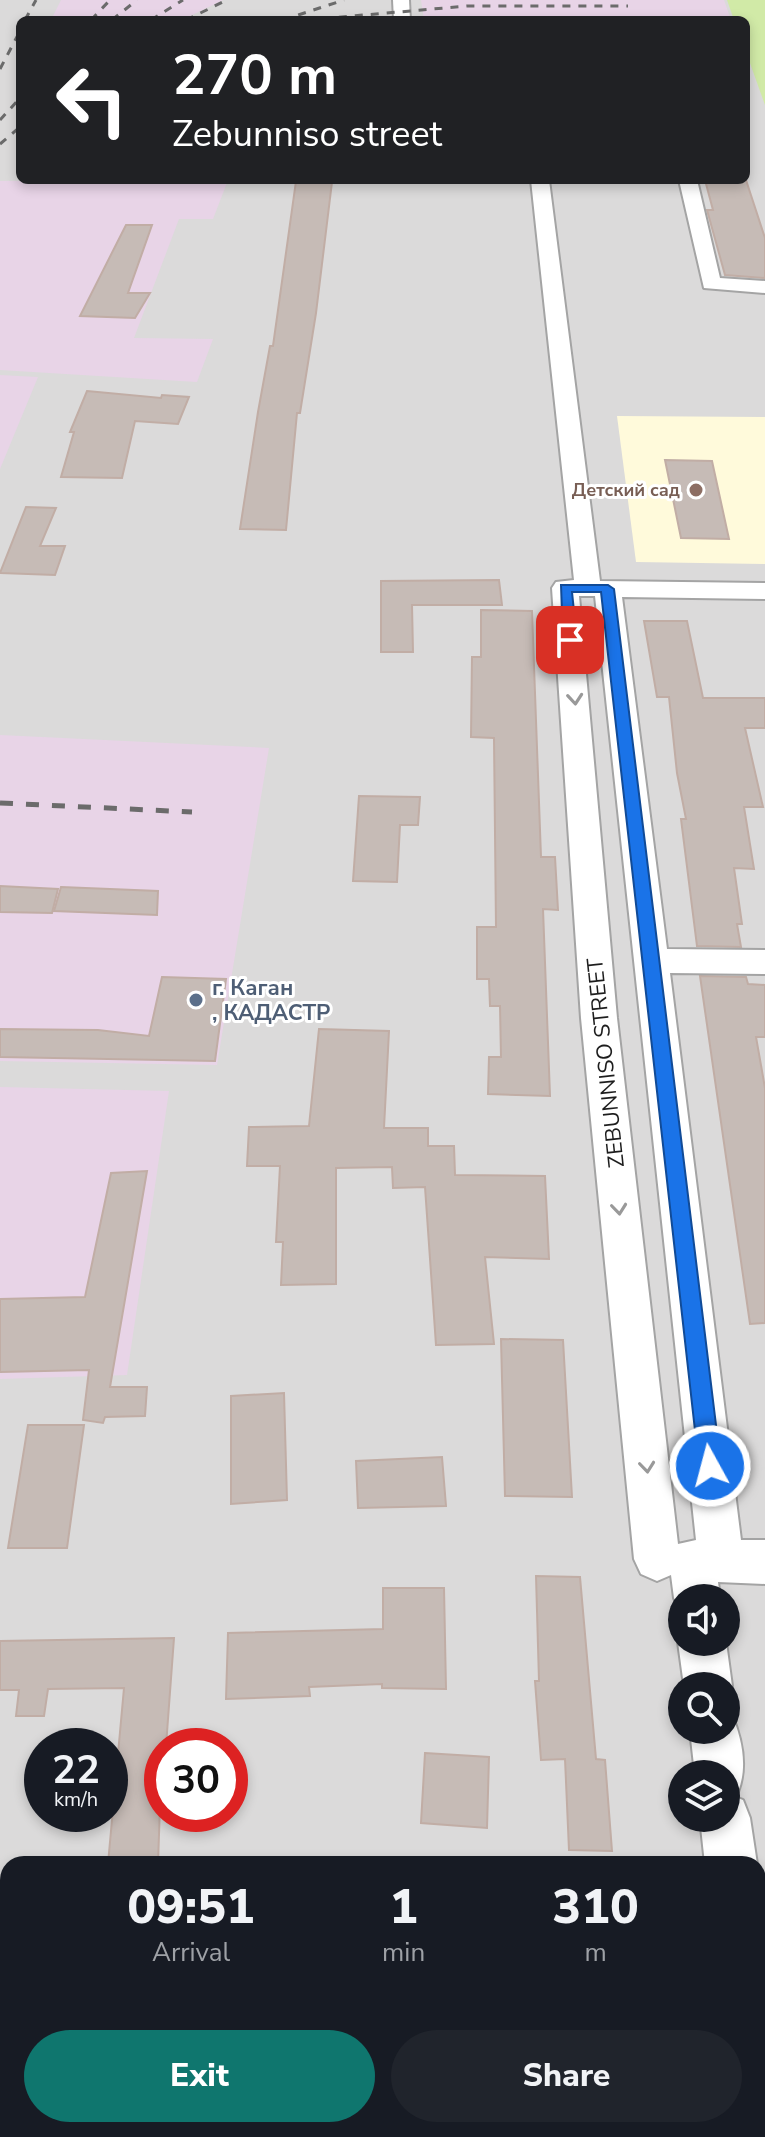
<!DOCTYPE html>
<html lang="en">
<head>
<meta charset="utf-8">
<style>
	body { margin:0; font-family:"Nunito Sans",sans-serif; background:#20242c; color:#f1f3f6; height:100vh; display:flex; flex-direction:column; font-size:30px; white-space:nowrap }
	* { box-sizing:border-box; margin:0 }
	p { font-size:26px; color:#9ea1a6 }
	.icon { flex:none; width:44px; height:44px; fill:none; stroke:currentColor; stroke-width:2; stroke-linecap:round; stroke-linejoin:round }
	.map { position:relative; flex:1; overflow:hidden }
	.drawer { position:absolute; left:0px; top:1856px; width:766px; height:282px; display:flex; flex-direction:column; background:#171b24; border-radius:24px 24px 0 0; box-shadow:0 4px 12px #0003 }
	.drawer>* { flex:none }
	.hud { position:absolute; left:16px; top:16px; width:734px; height:168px; border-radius:12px; box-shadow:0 4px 12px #0003; background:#202124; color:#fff; overflow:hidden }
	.controls { position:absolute; left:668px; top:1584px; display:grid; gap:16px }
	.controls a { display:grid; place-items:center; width:72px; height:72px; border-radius:50%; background:#171b24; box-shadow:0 4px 12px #0003; font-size:40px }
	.speed { position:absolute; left:24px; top:1728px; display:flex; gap:16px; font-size:40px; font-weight:700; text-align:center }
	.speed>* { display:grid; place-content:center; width:104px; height:104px; border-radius:50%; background:#171b24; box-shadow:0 4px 12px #0003; line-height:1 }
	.speed small { font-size:20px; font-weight:400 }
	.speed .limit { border:12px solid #d22; background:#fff; color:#111 }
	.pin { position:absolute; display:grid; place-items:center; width:68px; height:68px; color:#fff; margin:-34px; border-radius:16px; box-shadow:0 4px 12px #0006 }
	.me { position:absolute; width:88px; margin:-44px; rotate:353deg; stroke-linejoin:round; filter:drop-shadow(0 0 6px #0008) }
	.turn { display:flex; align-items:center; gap:28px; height:168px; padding:0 24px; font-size:36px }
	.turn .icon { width:104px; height:104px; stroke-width:2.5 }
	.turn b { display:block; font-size:56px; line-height:68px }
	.eta { display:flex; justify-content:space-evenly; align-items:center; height:136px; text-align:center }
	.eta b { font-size:48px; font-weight:800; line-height:56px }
	.action { display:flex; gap:16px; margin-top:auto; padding:16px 24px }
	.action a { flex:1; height:92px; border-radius:48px; background:#0f766e; color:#fff; font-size:32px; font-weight:800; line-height:92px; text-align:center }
	.action a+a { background:#20242c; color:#f1f3f6 }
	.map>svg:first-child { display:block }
	.residential { fill:#dbdada; fill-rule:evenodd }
	.industrial { fill:#e8d4e7 }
	.education { fill:#fffadb }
	.grass { fill:#d1eaa7 }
	.building { fill:#c6bbb6; stroke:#c1ada5; stroke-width:2 }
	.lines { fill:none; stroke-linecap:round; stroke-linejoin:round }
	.minor-casing { stroke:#a4a4a4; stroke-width:4 }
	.minor { fill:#fff; fill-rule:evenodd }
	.rail-far1 { stroke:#6b6b6b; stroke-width:3; stroke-dasharray:8 8; stroke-linecap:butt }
	.rail { stroke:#6b6b6b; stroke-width:5; stroke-dasharray:13 13; stroke-linecap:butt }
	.oneway { stroke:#999 }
	.route { fill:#1a73e8; stroke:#114b97; stroke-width:2 }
	.education-dot { fill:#8d6e63; stroke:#fff; stroke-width:3 }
	.service-dot { fill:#5c6f8a; stroke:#fff; stroke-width:3 }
	.labels { text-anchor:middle; stroke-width:6; stroke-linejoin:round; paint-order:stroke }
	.far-education-label { font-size:18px; font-weight:bold; fill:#785e54; stroke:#fff; text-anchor:end }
	.service-label { font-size:22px; font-weight:bold; fill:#4e5e75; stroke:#fff; text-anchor:start }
	.street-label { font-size:22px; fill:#1d1d1d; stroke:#fff }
</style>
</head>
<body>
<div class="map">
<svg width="765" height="2137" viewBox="0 0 765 2137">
	<rect width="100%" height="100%" fill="#efe9e3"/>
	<path class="residential" d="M0,0h765v2137h-765zM20,20h726v160h-726zM682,1598h44v44h-44zM682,1686h44v44h-44zM42,1746h68v68h-68zM162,1746h68v68h-68zM682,1774h44v44h-44zM8,1864h750v266h-750z"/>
	<g class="industrial">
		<polygon points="61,0 223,0 182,20 51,20"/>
		<polygon points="421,0 724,0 731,20 424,20"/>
		<polygon points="228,180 213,219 179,219 134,338 213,339 197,382 0,370 0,181"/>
		<polygon points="0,375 38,377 0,469"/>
		<polygon points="0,735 269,748 217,1065 0,1061"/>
		<polygon points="0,1087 169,1091 127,1375 0,1379"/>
	</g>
	<polygon class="education" points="617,416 765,417 765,564 636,562"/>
	<polygon class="grass" points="727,0 765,0 765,105 746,52 746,20 734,20"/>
	<g class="building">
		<polygon points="705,180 746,180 765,238 765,278 725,275 707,210 713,210"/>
		<polygon points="296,181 332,182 316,313 300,413 297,413 286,530 240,529 258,412 270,346 273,346"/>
		<polygon points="126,225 152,225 128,293 150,293 135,318 80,316"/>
		<polygon points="87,391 161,398 162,395 189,397 178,424 135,421 122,478 61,477 74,432 70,432"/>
		<polygon points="665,460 712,461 729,539 681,538"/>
		<polygon points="26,507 56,508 40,546 65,546 55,575 0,573"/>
		<polygon points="499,580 502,605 412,605 413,652 381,652 381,581"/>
		<polygon points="481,610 532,611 541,857 555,857 558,910 543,909 550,1096 488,1094 489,1057 501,1057 500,1006 490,1006 489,979 477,979 477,927 496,927 494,738 471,737 472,657 481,657"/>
		<polygon points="644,621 687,621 703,698 765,698 765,728 745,728 763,807 744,807 754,869 734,868 742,924 737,924 741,947 697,946 681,819 686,819 677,773 669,697 657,697"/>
		<polygon points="359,796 420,797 418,825 400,825 397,882 353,881"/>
		<polygon points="0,886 58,889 52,913 0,912"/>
		<polygon points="61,887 158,891 157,915 54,911"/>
		<polygon points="700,976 746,977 748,984 765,985 765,1037 756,1037 765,1088 765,1323 750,1324"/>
		<polygon points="162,977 226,979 215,1061 0,1057 0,1029 98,1030 149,1036"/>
		<polygon points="319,1029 389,1031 384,1128 428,1128 428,1146 454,1146 455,1175 545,1176 549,1259 485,1257 494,1344 436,1345 425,1187 393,1188 392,1167 336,1168 336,1284 281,1285 283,1242 276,1242 280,1166 247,1166 249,1127 309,1126"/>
		<polygon points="147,1171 110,1387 147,1387 145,1416 105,1417 103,1423 83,1420 89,1370 0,1372 0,1299 85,1297 111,1173"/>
		<polygon points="501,1339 563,1340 572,1497 505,1496"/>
		<polygon points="284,1393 287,1500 231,1504 231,1396"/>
		<polygon points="28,1425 84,1425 67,1548 8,1548"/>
		<polygon points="442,1457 446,1506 358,1508 356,1461"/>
		<polygon points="536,1576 580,1577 596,1759 605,1760 612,1851 569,1850 565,1759 541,1760 535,1681 539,1681"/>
		<polygon points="383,1588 444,1588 446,1689 382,1688 382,1684 309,1687 310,1696 226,1699 228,1633 383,1629"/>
		<polygon points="174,1638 166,1746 162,1746 158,1864 108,1864 124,1688 48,1689 44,1716 16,1716 19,1690 0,1690 0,1641"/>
		<polygon points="425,1753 489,1757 487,1828 421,1823"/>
	</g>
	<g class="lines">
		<g class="minor-casing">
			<g id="minor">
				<polygon points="393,0 409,0 410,20 394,20"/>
				<path d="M531,180h18l51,401 165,2v16l-143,-2 45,352 98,1v24l-95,-1 71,567h24v44l-47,-2 2,16h-38v16l-8,-16 -3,-23 -14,6 -16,-7 -7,-15 -53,-541 -29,-430 4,-6 18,-2zM579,596h16l101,944 -18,4 -61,-526z"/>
				<polygon points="679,180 697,180 720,278 765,281 765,293 704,288"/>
				<polygon points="682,1633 682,1642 726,1642 732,1686 726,1701 726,1686 684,1686 678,1642"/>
				<path d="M726,1710l5,3c11,25 17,53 7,79l-8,3 13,5 7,18 7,46h-52l-5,-46h26v-44h-31l-5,-44h36z"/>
				<polygon points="758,2039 765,2042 765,2137 744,2137 741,2130 758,2130"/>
			</g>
		</g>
		<use href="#minor" class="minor"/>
		<g class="rail-far1">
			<polyline points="25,20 36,0"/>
			<polyline points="91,20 110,0"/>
			<polyline points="112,20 137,0"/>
			<polyline points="151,20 183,0"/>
			<polyline points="186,20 227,0"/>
			<polyline points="283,20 344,0"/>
			<polyline points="307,20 467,6 628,6"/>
			<polyline points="0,69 20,31"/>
			<polyline points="0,120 20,98"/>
			<polyline points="0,144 20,127"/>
		</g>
		<polyline class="rail" points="0,803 192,812"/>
	</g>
	<defs><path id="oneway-chevron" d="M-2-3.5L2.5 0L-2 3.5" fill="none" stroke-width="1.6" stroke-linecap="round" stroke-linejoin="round" transform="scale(2)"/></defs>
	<g class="oneway">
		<use href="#oneway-chevron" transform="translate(575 699) rotate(85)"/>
		<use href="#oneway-chevron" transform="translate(619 1209) rotate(84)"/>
		<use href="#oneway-chevron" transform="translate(647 1467) rotate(84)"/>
	</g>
	<polygon class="route" points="561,585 608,585 614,589 721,1466 718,1473 710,1476 702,1473 699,1466 601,592 572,592 577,640 570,644 563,640"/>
	<circle class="education-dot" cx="696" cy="490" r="8"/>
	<circle class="service-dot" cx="196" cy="1000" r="8"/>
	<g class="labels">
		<g class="far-education-label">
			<text x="680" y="496">Детский сад</text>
		</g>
		<g class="service-label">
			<text x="212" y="995">г. Каган<tspan x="212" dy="25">, КАДАСТР</tspan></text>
		</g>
		<g class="street-label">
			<text transform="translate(605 1063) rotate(-96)" y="8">ZEBUNNISO STREET</text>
		</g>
	</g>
</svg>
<div class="controls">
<a><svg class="icon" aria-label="sound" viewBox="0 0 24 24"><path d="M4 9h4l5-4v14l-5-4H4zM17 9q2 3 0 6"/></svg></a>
<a><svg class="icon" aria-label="search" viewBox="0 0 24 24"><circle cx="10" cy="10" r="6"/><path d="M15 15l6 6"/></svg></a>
<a><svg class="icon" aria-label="layers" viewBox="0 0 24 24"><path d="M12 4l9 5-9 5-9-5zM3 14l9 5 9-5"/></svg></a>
</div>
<div class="speed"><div>22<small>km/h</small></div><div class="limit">30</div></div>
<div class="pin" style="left:570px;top:640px;background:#d93025"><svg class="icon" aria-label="arrive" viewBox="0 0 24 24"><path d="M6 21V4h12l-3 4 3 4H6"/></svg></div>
<svg class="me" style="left:710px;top:1466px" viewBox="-20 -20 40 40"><circle r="17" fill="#1a73e8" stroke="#fff" stroke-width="3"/><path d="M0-11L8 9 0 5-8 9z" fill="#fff"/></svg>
<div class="hud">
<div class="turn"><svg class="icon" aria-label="left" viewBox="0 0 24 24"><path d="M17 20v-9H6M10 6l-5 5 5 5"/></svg><div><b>270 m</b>Zebunniso street</div></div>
</div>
<section class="drawer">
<div class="eta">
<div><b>09:51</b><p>Arrival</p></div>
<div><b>1</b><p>min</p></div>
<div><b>310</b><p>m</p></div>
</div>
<div class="action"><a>Exit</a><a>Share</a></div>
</section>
</div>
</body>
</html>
